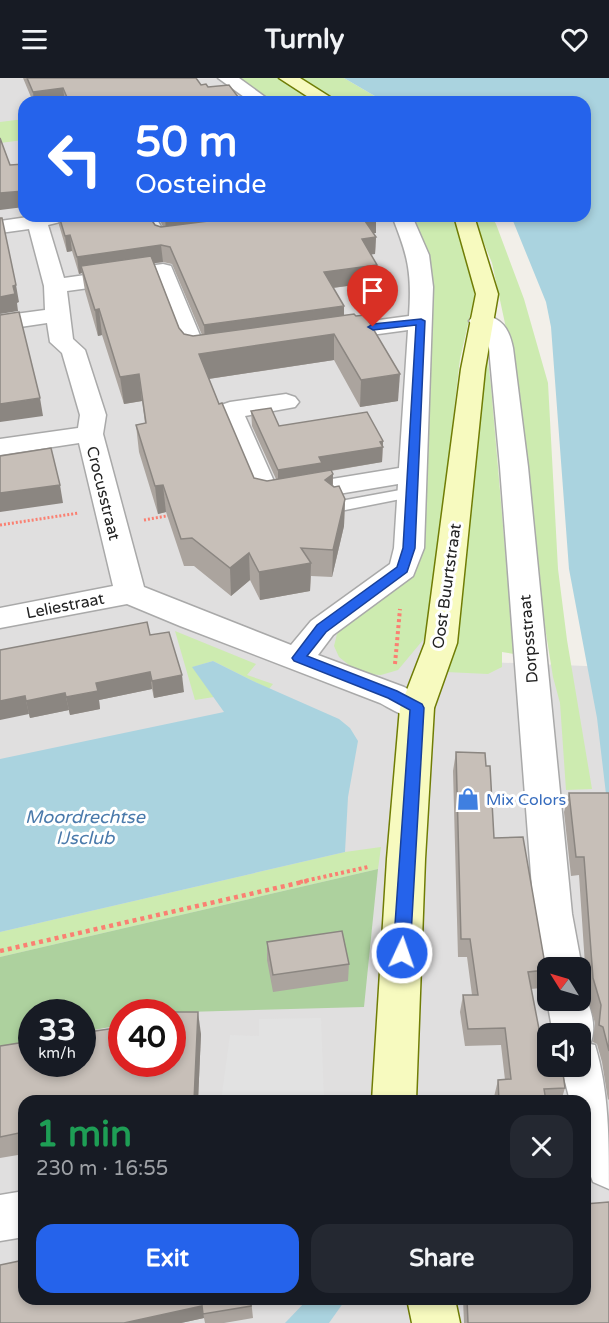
<!DOCTYPE html>
<html lang="en">
<head>
<meta charset="utf-8">
<style>
	body { margin:0; font-family:"Varela Round",sans-serif; background:#242831; color:#f1f3f6; height:100vh; display:flex; flex-direction:column; font-size:22px; white-space:nowrap }
	* { box-sizing:border-box; margin:0 }
	p { font-size:20px; color:#9ea1a6 }
	.icon { flex:none; width:33px; height:33px; fill:none; stroke:currentColor; stroke-width:2; stroke-linecap:round; stroke-linejoin:round }
	.map { position:relative; flex:1; overflow:hidden }
	.sheet { position:absolute; left:18px; top:1017px; width:573px; height:210px; display:flex; flex-direction:column; background:#171b24; border-radius:18px; box-shadow:0 3px 9px #0003 }
	.sheet>* { flex:none }
	.guide { position:absolute; left:18px; top:18px; width:573px; height:126px; border-radius:18px; box-shadow:0 3px 9px #0003; background:#2563eb; color:#fff; overflow:hidden }
	.needle { width:39px; rotate:307deg }
	.fabs { position:absolute; left:537px; top:879px; display:grid; gap:12px }
	.fabs a { display:grid; place-items:center; width:54px; height:54px; border-radius:12px; background:#171b24; box-shadow:0 3px 9px #0003; font-size:30px }
	.speed { position:absolute; left:18px; top:921px; display:flex; gap:12px; font-size:30px; font-weight:700; text-align:center }
	.speed>* { display:grid; place-content:center; width:78px; height:78px; border-radius:50%; background:#171b24; box-shadow:0 3px 9px #0003; line-height:1 }
	.speed small { font-size:15px; font-weight:400 }
	.speed .limit { border:9px solid #d22; background:#fff; color:#111 }
	.pin { position:absolute; display:grid; place-items:center; width:51px; height:51px; color:#fff; margin:-62px -26px; border-radius:50% 50% 50% 0; rotate:-45deg; box-shadow:0 0 6px #0007 }
	.pin .icon { rotate:45deg }
	.me { position:absolute; width:66px; margin:-33px; rotate:3deg; stroke-linejoin:round; filter:drop-shadow(0 0 4px #0008) }
	.turn { display:flex; align-items:center; gap:21px; height:126px; padding:0 18px; font-size:27px }
	.turn .icon { width:78px; height:78px; stroke-width:2.5 }
	.turn b { display:block; font-size:42px; line-height:51px }
	.round { display:grid; place-items:center; flex:none; width:63px; height:63px; border-radius:18px; background:#242831 }
	.summary { display:flex; align-items:center; justify-content:space-between; height:102px; padding:0 18px }
	h1 { font-size:36px; font-weight:700; line-height:45px; color:#1e9e55 }
	.cta { display:flex; gap:12px; margin-top:auto; padding:12px 18px }
	.cta a { flex:1; height:69px; border-radius:18px; background:#2563eb; color:#fff; font-size:24px; font-weight:700; line-height:69px; text-align:center }
	.cta a+a { background:#242831; color:#f1f3f6 }
	header { display:flex; justify-content:space-between; align-items:center; height:78px; padding:0 18px; background:#171b24; font-size:27px; font-weight:700 }
	.map>svg:first-child { display:block }
	.residential { fill:#e0dfdf; fill-rule:evenodd }
	.grass { fill:#cdebb0 }
	.forest { fill:#add19e }
	.parking { fill:#e2e2e2 }
	.water { fill:#aad3df }
	.lines { fill:none; stroke-linecap:round; stroke-linejoin:round }
	.lane-casing { stroke:#a9a9a9; stroke-width:3 }
	.street-casing { stroke:#a9a9a9; stroke-width:3 }
	.secondary-casing { stroke:#707d05; stroke-width:3 }
	.path-far2 { stroke:#fa8072; stroke-width:3; stroke-dasharray:2 2; stroke-linecap:butt }
	.path-far1 { stroke:#fa8072; stroke-width:4; stroke-dasharray:3 3; stroke-linecap:butt }
	.path { stroke:#fa8072; stroke-width:4.5; stroke-dasharray:4 4; stroke-linecap:butt }
	.lane { fill:#fff; fill-rule:evenodd }
	.street { fill:#fff; fill-rule:evenodd }
	.secondary { fill:#f7fabf; fill-rule:evenodd }
	.wall { fill:#aba49e; fill-rule:evenodd }
	.shaded-wall { fill:#8b8681 }
	.building { fill:#c7bfb8; stroke:#8b8681; stroke-width:1.5 }
	.route { fill:#2563eb; stroke:#184099; stroke-width:1.5 }
	.labels { text-anchor:middle; stroke-width:6; stroke-linejoin:round; paint-order:stroke }
	.street-label { font-size:16px; fill:#222; stroke:#fff }
	.shop-label { font-size:16px; fill:#366cbe; stroke:#fff; text-anchor:start }
	.water-label { font-size:18px; font-style:italic; fill:#4a7aab; stroke:#fff }
</style>
</head>
<body>
<header><svg class="icon" aria-label="menu" viewBox="0 0 24 24"><path d="M4 6h16M4 12h16M4 18h16"/></svg>Turnly<svg class="icon" aria-label="heart" viewBox="0 0 24 24"><path d="M12 20l-8-8c-3-5 5-10 8-4 3-6 11-1 8 4z"/></svg></header>
<div class="map">
<svg width="609" height="1245" viewBox="0 0 609 1245">
	<rect width="100%" height="100%" fill="#f2efe9"/>
	<path class="residential" d="M0,0h265l50,24h-291v114h405l58,446 122,5v656h-609zM548,890h32v32h-32zM32,934h50v52h-50zM122,934h50v52h-50zM548,956h32v32h-32zM24,1023h561v198h-561z"/>
	<g class="grass">
		<polygon points="235,0 282,0 324,24 270,24"/>
		<polygon points="299,0 344,0 385,24 341,24"/>
		<polygon points="24,41 24,62 0,65 0,44"/>
		<polygon points="411,138 453,138 474,204 474,220 460,281 428,556 398,592 381,597 365,596 349,587 339,579 334,568 337,556 344,547 408,501"/>
		<polygon points="473,138 491,138 496,146 524,221 548,305 558,491 567,562 592,711 566,712 560,625 553,599 544,543 535,542 509,264 492,185"/>
		<polygon points="483,276 487,276 491,308 514,576 502,574 502,589 488,596 446,594"/>
		<polygon points="175,553 256,586 247,597 273,606 269,611 213,583 193,589 214,619 195,622"/>
		<polygon points="381,769 378,791 0,879 0,854 345,774"/>
	</g>
	<polygon class="forest" points="378,791 364,929 186,934 173,937 172,934 122,934 121,947 83,954 82,934 32,934 31,965 0,971 0,879"/>
	<polygon class="parking" points="321,940 324,1023 221,1023 230,957 259,958 259,941"/>
	<g class="water">
		<polygon points="344,0 609,0 609,722 606,716 597,640 569,491 551,249 546,224 511,138 585,138 585,24 385,24"/>
		<polygon points="213,583 253,603 339,641 350,650 358,663 348,719 345,774 0,854 0,681 224,634 192,589"/>
		<polygon points="308,1221 346,1221 329,1245 285,1245"/>
	</g>
	<g class="lines">
		<g class="lane-casing">
			<g id="lane">
				<polygon points="143,138 155,138 165,156 171,157 171,161 158,162"/>
				<polygon points="411,410 419,415 416,418 335,434 327,429 335,424"/>
			</g>
		</g>
		<g class="street-casing">
			<g id="street">
				<polygon points="218,0 239,0 272,24 251,24"/>
				<path d="M35,138h36l-3,4 -20,5 16,53 99,-14 8,2 33,79 16,-2 9,2 3,5 -3,5c-14,3 -29,6 -43,3l-31,-79 -88,12 6,48 12,11 21,65 -3,19 41,153 147,58 20,-24 79,-57 4,-16 4,-64 -131,22 -10,-2 -40,-94 4,-5 9,-3 56,-8 9,3 4,5 -4,5 -50,9 32,72 122,-20 9,-138 -81,11 -8,-2 -4,-5 4,-5 8,-2 82,-11c3,-44 -1,-60 -17,-100h20l17,39 4,32 -9,261 -11,28 -80,59 -15,20 86,32 25,13 5,8 -5,8c-19,6 -32,-4 -49,-13l-200,-77 -53,-22 -127,24v-20l113,-22 -34,-143 -79,12v-16l78,-11 2,-13 -18,-62 -12,-11 -3,-19 -47,7v-14l45,-6 -1,-24 -15,-57 -29,4v-12z"/>
				<path d="M481,236c21,4 28,14 32,34l15,119 44,447 10,54 -2,3v-3h-32v11l-6,-11 -8,-54 -34,-447 -11,-119 -4,-17 -12,-5 -4,-5 4,-5z"/>
				<path d="M580,909c10,15 18,41 10,57l5,1c14,46 14,95 14,144l-16,-7 -8,-21v-60h-15l-9,-35h19v-32h-27l-6,-34h33z"/>
				<polygon points="24,1113 24,1159 0,1163 0,1117"/>
			</g>
		</g>
		<g class="secondary-casing">
			<g id="secondary">
				<polygon points="279,0 300,0 338,24 316,24"/>
				<polygon points="454,138 474,138 498,216 485,291 457,565 434,630 425,781 416,1023 372,1023 387,781 400,630 425,565 461,291 476,216"/>
				<polygon points="407,1221 455,1221 460,1245 412,1245"/>
			</g>
		</g>
		<g class="path-far2">
			<polyline points="144,442 172,437"/>
			<polyline points="0,447 79,435"/>
		</g>
		<g class="path-far1">
			<polyline points="395,586 400,531"/>
			<polyline points="300,804 368,789"/>
		</g>
		<polyline class="path" points="0,873 307,803"/>
		<use href="#lane" class="lane"/>
		<use href="#street" class="street"/>
		<use href="#secondary" class="secondary"/>
	</g>
	<g class="wall">
		<polygon points="23,0 196,0 201,7 208,9 242,24 33,24"/>
		<path d="M57,138h92l6,9 6,2h2l-5,-11h218v17h-3l3,4 -1,17h-4l6,28 -44,6 11,28 54,85 -38,6 -26,-47 -125,19 10,25 35,74 13,3 9,-2 -24,-53 -1,-15 28,15 104,15 -1,21 -51,9 2,3v11l12,14 -1,27 -12,51 -21,-1 -1,15 -50,9 -10,-20 -19,16 -37,-30h-10l-18,-54 -8,2 -19,-62 -3,-27 9,-2 -3,-22 -18,3 -22,-69 -4,1 -13,-45 -3,-18 -3,1 -7,-23 -5,1 -8,-27zM163,184l9,2 30,71 -9,1 -9,-2 -5,-6 -25,-65z"/>
		<polygon points="150,557 184,614 154,620 152,611 99,622 100,631 70,637 69,632 30,640 29,636 0,572"/>
		<polygon points="456,674 486,688 494,760 546,892 541,910 531,911 539,951 565,1010 561,1023 494,1023 494,1019 498,1002 505,1002 501,967 465,968 460,934 463,917 472,917 467,879 458,879 453,693"/>
		<polygon points="569,715 609,716 609,1021 608,1022 602,984 597,966 593,964 595,945 587,917 579,797 571,798 564,734"/>
		<polygon points="267,864 349,886 348,903 273,914 267,882"/>
		<polygon points="201,956 198,1023 24,1023 24,1076 0,1080 0,968"/>
		<polygon points="251,1221 253,1240 224,1245 205,1245 204,1240 181,1245 0,1245"/>
		<polygon points="463,1221 585,1221 609,1245 464,1245"/>
	</g>
	<g class="shaded-wall">
		<polygon points="63,10 65,24 34,24 33,14"/>
		<polygon points="24,113 24,129 0,132 0,115"/>
		<polygon points="165,138 295,138 166,154"/>
		<polygon points="376,138 376,155 363,156 363,140"/>
		<polygon points="70,157 72,173 67,174 65,158"/>
		<polygon points="376,159 375,176 361,178 362,161"/>
		<polygon points="161,167 163,184 83,195 81,188 82,195 79,196 77,179"/>
		<polygon points="377,187 377,204 324,211 324,194"/>
		<polygon points="16,207 19,224 17,225 18,233 0,236 0,219 13,208"/>
		<polygon points="344,228 344,245 205,265 204,247"/>
		<polygon points="99,231 102,257 98,258 95,232"/>
		<polygon points="334,256 334,282 201,302 199,276"/>
		<polygon points="139,296 142,323 124,326 120,299"/>
		<polygon points="400,296 398,323 360,329 361,302"/>
		<polygon points="40,320 43,338 0,344 0,326"/>
		<polygon points="383,363 382,384 322,394 278,408 278,392 319,379"/>
		<polygon points="333,396 332,423 325,402"/>
		<polygon points="60,407 63,425 0,434 0,415"/>
		<polygon points="163,407 166,434 158,436 155,408"/>
		<polygon points="345,421 344,448 332,499 333,472"/>
		<polygon points="249,475 250,502 231,518 230,490"/>
		<polygon points="311,485 310,513 260,522 259,494"/>
		<polygon points="150,594 152,611 99,622 100,631 70,637 66,619 96,605"/>
		<polygon points="182,597 184,614 154,620 152,603"/>
		<polygon points="65,615 69,632 30,640 26,623"/>
		<polygon points="25,618 29,636 0,642 0,623"/>
		<polygon points="198,934 201,956 198,1023 194,1023"/>
		<polygon points="202,1228 204,1240 181,1245 124,1245"/>
	</g>
	<g class="building">
		<polygon points="27,0 196,0 201,7 206,6 208,9 229,7 242,24 69,24 63,10 33,14"/>
		<polygon points="0,60 10,87 24,86 24,113 0,115"/>
		<polygon points="59,138 149,138 155,147 161,149 248,138 376,138 363,140 376,159 362,161 377,187 324,194 344,228 204,247 170,169 161,167 77,179 70,157 65,158"/>
		<polygon points="0,140 2,140 16,207 13,208 15,216 0,219"/>
		<polygon points="151,178 179,250 184,256 193,258 354,236 356,238 365,237 400,296 361,302 334,256 199,276 219,326 222,325 254,400 267,403 331,392 333,396 325,402 334,409 339,408 345,421 333,472 301,470 311,485 259,494 249,475 230,490 192,460 181,461 163,407 155,408 136,347 146,345 139,296 120,299 99,231 95,232 81,188"/>
		<polygon points="19,234 40,320 0,326 0,237"/>
		<polygon points="271,330 279,348 367,334 383,363 380,364 383,369 319,379 322,385 278,392 251,333"/>
		<polygon points="51,370 60,407 0,415 0,378"/>
		<polygon points="147,544 150,557 169,554 182,597 152,603 150,594 96,605 98,613 66,619 65,615 26,623 25,618 0,623 0,572"/>
		<polygon points="456,674 485,675 486,688 490,688 494,760 523,759 546,892 528,894 539,951 555,950 556,956 548,956 548,988 562,988 565,1010 544,1011 546,1023 499,1023 498,1002 511,1001 505,950 468,951 463,917 478,917 470,861 461,861"/>
		<polygon points="569,715 609,715 609,973 603,949 599,947 601,927 593,900 584,779 576,779"/>
		<polygon points="342,853 349,886 273,897 267,864"/>
		<polygon points="159,934 198,934 194,1023 24,1023 24,1054 0,1059 0,968 32,963 32,986 82,986 82,955 122,949 122,986 172,986 172,934"/>
		<polygon points="609,1124 609,1245 468,1245 467,1221 585,1221 585,1126"/>
		<polygon points="24,1182 24,1221 251,1221 251,1228 203,1236 202,1228 124,1245 0,1245 0,1187"/>
	</g>
	<polygon class="route" points="421,241 425,243 415,470 407,494 326,554 307,578 397,613 422,626 424,630 410,875 407,880 402,882 396,880 393,875 410,632 388,620 294,583 292,580 317,547 397,489 403,470 416,247 373,252 368,249 373,246"/>
	<defs>
		<g id="shop-bare" transform="scale(1.8)"><path d="M-5-2.5h2.3a2.7 3.5 0 0 1 5.4 0H5L5.5 6h-11ZM-1.5-2.5h3a1.5 2.3 0 0 0-3 0Z" fill="#3f7fe0" stroke="#fff" stroke-width="2.5" paint-order="stroke"/></g>
	</defs>
	<g fill-rule="evenodd">
		<use href="#shop-bare" x="468" y="721"/>
	</g>
	<g class="labels">
		<g class="street-label">
			<text transform="translate(104 415) rotate(76)" y="6">Crocusstraat</text>
			<text transform="translate(446 508) rotate(-82)" y="6">Oost Buurtstraat</text>
			<text transform="translate(65 527) rotate(-11)" y="6">Leliestraat</text>
			<text transform="translate(528 561) rotate(-95)" y="6">Dorpsstraat</text>
		</g>
		<g class="shop-label">
			<text x="486" y="727">Mix Colors</text>
		</g>
		<g class="water-label">
			<text x="85" y="745">Moordrechtse<tspan x="85" dy="21">IJsclub</tspan></text>
		</g>
	</g>
</svg>
<div class="fabs">
<a><svg class="needle" viewBox="-14 -14 28 28"><path d="M0-13l5 13h-10z" fill="#e53935"/><path d="M0 13l5-13h-10z" fill="#9ea1a6"/></svg></a>
<a><svg class="icon" aria-label="sound" viewBox="0 0 24 24"><path d="M4 9h4l5-4v14l-5-4H4zM17 9q2 3 0 6"/></svg></a>
</div>
<div class="speed"><div>33<small>km/h</small></div><div class="limit">40</div></div>
<div class="pin" style="left:373px;top:249px;background:#d93025"><svg class="icon" aria-label="arrive" viewBox="0 0 24 24"><path d="M6 21V4h12l-3 4 3 4H6"/></svg></div>
<svg class="me" style="left:402px;top:875px" viewBox="-20 -20 40 40"><circle r="17" fill="#2563eb" stroke="#fff" stroke-width="3"/><path d="M0-11L8 9 0 5-8 9z" fill="#fff"/></svg>
<div class="guide">
<div class="turn"><svg class="icon" aria-label="left" viewBox="0 0 24 24"><path d="M17 20v-9H6M10 6l-5 5 5 5"/></svg><div><b>50 m</b>Oosteinde</div></div>
</div>
<section class="sheet">
<div class="summary"><div><h1>1 min</h1><p>230 m · 16:55</p></div><a class="round"><svg class="icon" aria-label="close" viewBox="0 0 24 24"><path d="M6 6l12 12M18 6L6 18"/></svg></a></div>
<div class="cta"><a>Exit</a><a>Share</a></div>
</section>
</div>
</body>
</html>
